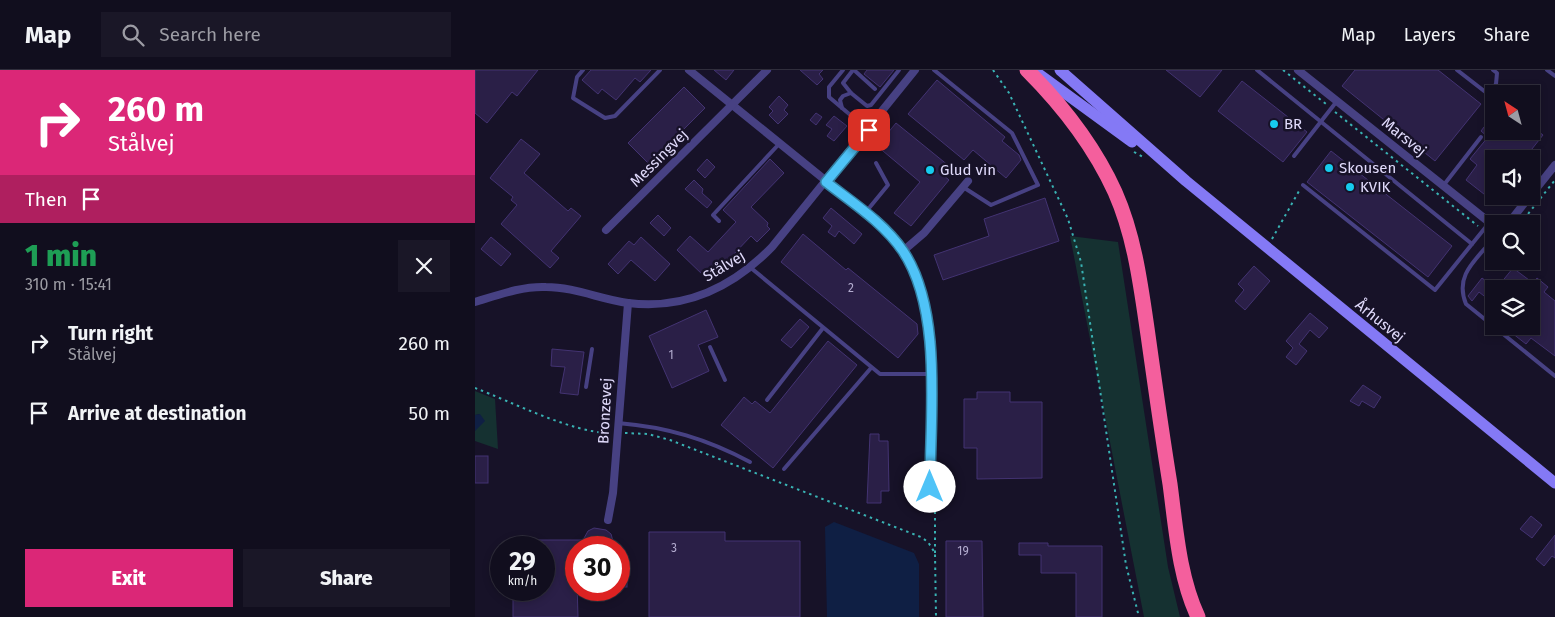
<!DOCTYPE html>
<html lang="en">
<head>
<meta charset="utf-8">
<style>
	body { margin:0; font-family:"Fira Sans",sans-serif; background:#1a1727; color:#f1f3f6; height:100vh; display:flex; flex-direction:column; font-size:19px; white-space:nowrap }
	* { box-sizing:border-box; margin:0 }
	p { font-size:16px; color:#9c9ca4 }
	.icon { flex:none; width:28px; height:28px; fill:none; stroke:currentColor; stroke-width:2; stroke-linecap:round; stroke-linejoin:round }
	.map { position:relative; flex:1; overflow:hidden }
	.side { display:flex; flex-direction:column; background:#110e1e; width:475px }
	.side>* { flex:none }
	.guide { background:#db2777; color:#fff; overflow:hidden }
	.needle { width:32px; rotate:324deg }
	.controls { position:absolute; left:1010px; top:15px; display:grid; gap:10px }
	.controls a { display:grid; place-items:center; width:55px; height:55px; border-radius:0px; background:#110e1e; box-shadow:0 2px 8px #0003,0 0 0 1px #302e3c; font-size:25px }
	.speed { position:absolute; left:15px; top:466px; display:flex; gap:10px; font-size:25px; font-weight:700; text-align:center }
	.speed>* { display:grid; place-content:center; width:65px; height:65px; border-radius:50%; background:#110e1e; box-shadow:0 2px 8px #0003,0 0 0 1px #302e3c; line-height:1 }
	.speed small { font-size:12px; font-weight:400 }
	.speed .limit { border:8px solid #d22; background:#fff; color:#111 }
	.pin { position:absolute; display:grid; place-items:center; width:42px; height:42px; color:#fff; margin:-21px; border-radius:10px; box-shadow:0 2px 8px #0006 }
	.me { position:absolute; width:55px; margin:-28px; rotate:0deg; stroke-linejoin:round; filter:drop-shadow(0 0 4px #0008) }
	.turn { display:flex; align-items:center; gap:18px; height:105px; padding:0 25px; font-size:22px }
	.turn .icon { width:65px; height:65px; stroke-width:2.5 }
	.turn b { display:block; font-size:35px; line-height:42px }
	.then { display:flex; align-items:center; height:48px; padding:0 25px; background:#0003; gap:10px; font-size:19px }
	.round { display:grid; place-items:center; flex:none; width:52px; height:52px; border-radius:0px; background:#1a1727 }
	.summary { display:flex; align-items:center; justify-content:space-between; height:85px; padding:0 25px }
	h1 { font-size:30px; font-weight:800; line-height:38px; color:#1e9e55 }
	.cta { display:flex; gap:10px; margin-top:auto; padding:10px 25px }
	.cta a { flex:1; height:58px; border-radius:0px; background:#db2777; color:#fff; font-size:20px; font-weight:800; line-height:58px; text-align:center }
	.cta a+a { background:#1a1727; color:#f1f3f6 }
	ul { padding:0; list-style:none }
	li { display:flex; align-items:center; gap:15px; height:70px; padding:0 25px }
	li div { flex:1 }
	li b { display:block; font-size:19px }
	li em { font-style:normal }
	header { display:flex; align-items:center; gap:30px; box-sizing:border-box; height:70px; padding:0 25px; background:#110e1e; border-bottom:1px solid #302e3c }
	header strong { font-size:24px }
	nav { display:flex; gap:28px; margin-inline-start:auto; font-size:18px }
	.search { width:350px; height:45px; background:#1a1727; display:flex; align-items:center; gap:12px; box-sizing:border-box; padding:0 18px; border-radius:0px; color:#9c9ca4; font-size:19px }
	main { display:flex; flex:1; min-height:0 }
	.map>svg:first-child { display:block }
	.green { fill:#153131 }
	.water { fill:#0f1f44 }
	.building { fill:#2a1f47; stroke:#433372 }
	.lines { fill:none; stroke-linecap:round; stroke-linejoin:round }
	.path { stroke:#39b2b3; stroke-width:2; stroke-dasharray:2.5 4; stroke-linecap:butt }
	.service { stroke:#474183; stroke-width:4 }
	.minor { stroke:#474183; stroke-width:8 }
	.secondary { stroke:#8479f5; stroke-width:11 }
	.motorway { stroke:#f45f9d; stroke-width:15 }
	.route-casing { stroke:#337fa1; stroke-width:12 }
	.route { stroke:#4fc3f7; stroke-width:9 }
	.poi-dot { fill:#16cbee; stroke:#171228; stroke-width:2 }
	.labels { text-anchor:middle; stroke-width:5; stroke-linejoin:round; paint-order:stroke }
	.number-label { font-size:12px; fill:#b3accf }
	.poi-label { font-size:15px; fill:#e1dbfc; stroke:#171228; text-anchor:start }
	.street-label { font-size:15px; fill:#e1dbfc; stroke:#171228 }
</style>
</head>
<body>
<header>
<strong>Map</strong>
<div class="search"><svg class="icon" aria-label="search" viewBox="0 0 24 24"><circle cx="10" cy="10" r="6"/><path d="M15 15l6 6"/></svg>Search here</div>
<nav><a>Map</a><a>Layers</a><a>Share</a></nav>
</header>
<main>
<section class="side">
<div class="guide">
<div class="turn"><svg class="icon" aria-label="right" viewBox="0 0 24 24"><path d="M7 20v-9h11M14 6l5 5-5 5"/></svg><div><b>260 m</b>Stålvej</div></div>
<div class="then">Then<svg class="icon" aria-label="arrive" viewBox="0 0 24 24"><path d="M6 21V4h12l-3 4 3 4H6"/></svg></div>
</div>
<div class="summary"><div><h1>1 min</h1><p>310 m · 15:41</p></div><a class="round"><svg class="icon" aria-label="close" viewBox="0 0 24 24"><path d="M6 6l12 12M18 6L6 18"/></svg></a></div>
<ul>
<li><svg class="icon" aria-label="right" viewBox="0 0 24 24"><path d="M7 20v-9h11M14 6l5 5-5 5"/></svg><div><b>Turn right</b><p>Stålvej</p></div><em>260 m</em></li>
<li><svg class="icon" aria-label="arrive" viewBox="0 0 24 24"><path d="M6 21V4h12l-3 4 3 4H6"/></svg><div><b>Arrive at destination</b></div><em>50 m</em></li>
</ul>
<div class="cta"><a>Exit</a><a>Share</a></div>
</section>
<div class="map">
<svg width="1080" height="547" viewBox="0 0 1080 547">
	<rect width="100%" height="100%" fill="#171228"/>
	<g class="green">
		<polygon points="595,166 643,172 693,497 705,547 669,547"/>
		<polygon points="0,321 20,329 23,379 0,371 0,361 5,344 0,345"/>
	</g>
	<g class="water">
		<polygon points="5,344 10,351 0,361 0,345"/>
		<polygon points="359,452 439,483 444,494 444,547 352,547 350,457"/>
	</g>
	<g class="building">
		<polygon points="0,0 63,0 42,26 37,22 12,53 0,43"/>
		<polygon points="116,0 176,0 165,12 160,8 141,30 127,19 123,24 107,10"/>
		<polygon points="239,0 259,0 251,10"/>
		<polygon points="325,0 348,0 344,4 348,9 342,15"/>
		<polygon points="392,0 419,0 405,17 389,4"/>
		<polygon points="691,0 747,0 725,27"/>
		<polygon points="880,0 963,0 1006,34 960,91 867,16"/>
		<polygon points="462,10 530,67 527,71 544,85 546,90 531,108 498,80 489,90 433,44"/>
		<polygon points="767,11 832,62 808,92 743,41"/>
		<polygon points="209,17 230,38 174,94 153,73"/>
		<polygon points="304,26 313,35 309,40 313,44 303,54 294,45 298,41 294,37"/>
		<polygon points="341,43 347,47 341,55 335,50"/>
		<polygon points="1019,44 1019,61 1056,61 1056,56 1068,65 1049,89 1019,89 1019,126 1031,126 1023,135 991,110 1002,95 995,89 1013,67 1006,61"/>
		<polygon points="359,46 372,56 359,71 352,66 357,59 351,55"/>
		<polygon points="421,53 474,96 467,104 474,110 436,156 419,143 445,112 402,76"/>
		<polygon points="46,69 65,84 49,103 93,141 96,138 106,146 76,181 84,188 75,198 26,154 42,135 36,130 38,127 15,108"/>
		<polygon points="856,81 977,176 953,207 832,112"/>
		<polygon points="232,89 240,97 230,108 222,100"/>
		<polygon points="295,89 309,103 276,137 293,153 292,156 295,159 282,172 276,166 239,205 230,207 202,180 215,166 233,182 261,152 248,140"/>
		<polygon points="219,110 228,119 227,123 237,132 232,138 210,119"/>
		<polygon points="570,128 584,171 468,210 459,185 514,166 509,149"/>
		<polygon points="356,138 387,164 379,174 364,161 360,167 353,162 357,156 348,148"/>
		<polygon points="183,145 196,158 189,166 175,153"/>
		<polygon points="328,164 371,200 373,198 442,254 443,264 423,288 306,192"/>
		<polygon points="16,167 36,184 26,196 6,179"/>
		<polygon points="166,167 195,194 180,211 156,190 143,204 133,194 154,171 159,175"/>
		<polygon points="779,196 795,211 770,240 760,231 769,220 763,214"/>
		<polygon points="1038,198 1058,213 1062,208 1073,217 1069,222 1080,231 1080,286 1056,268 1051,274 1028,256 1056,256 1056,219 1021,219"/>
		<polygon points="1007,208 1019,217 1019,249 1011,243 1018,233 1004,222 997,231 993,226"/>
		<polygon points="231,240 243,267 223,275 234,301 197,318 174,266"/>
		<polygon points="835,243 853,258 844,268 835,260 824,274 832,281 821,295 811,287 818,278 811,271"/>
		<polygon points="325,249 334,257 316,278 306,270"/>
		<polygon points="353,271 382,295 298,398 246,355 269,327 277,334 280,331 295,343"/>
		<polygon points="77,279 109,282 103,325 85,323 90,297 76,296"/>
		<polygon points="888,315 906,327 899,338 887,331 884,336 875,331"/>
		<polygon points="502,322 535,322 535,332 567,332 567,408 502,409 502,378 489,378 489,329 502,329"/>
		<polygon points="395,364 404,364 404,371 413,371 414,421 406,421 406,433 392,433"/>
		<rect x="0" y="386" width="13" height="27"/>
		<polygon points="1056,446 1067,455 1057,468 1045,459"/>
		<polygon points="119,458 131,460 136,464 140,478 101,478 103,547 38,547 38,520 69,520 69,478 38,478 38,470 108,470 113,461"/>
		<polygon points="174,462 250,462 250,471 325,471 325,547 174,547"/>
		<polygon points="1080,465 1080,488 1077,486 1069,496 1061,489"/>
		<polygon points="471,471 507,471 508,547 471,547"/>
		<polygon points="544,473 573,473 573,476 627,476 627,547 601,547 601,503 566,503 566,485 544,485"/>
		<rect x="144" y="497" width="8" height="20"/>
	</g>
	<g class="lines">
		<g class="path">
			<polyline points="518,0 534,23 593,149 606,192 651,495 664,547"/>
			<polyline points="808,0 851,34"/>
			<polyline points="860,42 1003,156"/>
			<polyline points="659,82 668,87"/>
			<polyline points="1045,154 1080,110"/>
			<polyline points="797,169 824,121"/>
			<path d="M0,318c37,14 98,45 135,45"/>
			<polyline points="150,363 173,364 195,370 446,467 453,472 460,483 461,547"/>
			<polyline points="460,483 460,423"/>
		</g>
		<g class="service">
			<polyline points="108,0 102,7 98,28 130,48 140,46 185,0"/>
			<polyline points="368,0 354,17 354,27 392,59"/>
			<polyline points="379,0 400,19"/>
			<polyline points="459,0 537,63 563,115 516,135 488,117"/>
			<polyline points="782,0 997,174 960,220 828,115"/>
			<polyline points="982,0 1013,24 1021,14 1022,3 1018,0"/>
			<polyline points="1072,0 1080,6"/>
			<polyline points="376,23 368,13 378,0"/>
			<polyline points="367,38 365,30 368,26 376,23 392,36 396,35 424,0"/>
			<polyline points="819,86 862,31"/>
			<polyline points="968,116 1006,67"/>
			<polyline points="390,143 413,115 401,93"/>
			<polyline points="244,151 238,145 304,74"/>
			<path d="M1019,168c-18,22 -40,37 -28,66l89,72"/>
			<polyline points="997,174 1014,153"/>
			<polyline points="276,198 405,304 456,304"/>
			<polyline points="235,277 250,310"/>
			<polyline points="111,317 117,279"/>
			<polyline points="292,330 348,258"/>
			<path d="M143,353c49,4 89,16 132,39"/>
			<polyline points="309,399 396,298"/>
		</g>
		<g class="minor">
			<polyline points="214,0 407,156 428,181 442,207 456,266 455,417"/>
			<polyline points="823,0 1019,156"/>
			<polyline points="1056,125 1080,95"/>
			<polyline points="1033,154 1055,126"/>
			<polyline points="131,160 292,0"/>
			<polyline points="428,181 449,163 493,111"/>
			<path d="M0,232c23,-7 47,-16 71,-15 28,0 54,12 82,16 57,7 105,-16 144,-56l143,-177"/>
			<polyline points="133,450 138,423 153,233"/>
		</g>
		<g class="secondary">
			<polyline points="585,0 711,111 1080,413"/>
			<polyline points="561,2 657,72"/>
		</g>
		<path class="motorway" d="M552,0c36,36 67,76 88,122 20,45 26,95 33,143 7,50 14,100 22,149 6,45 9,92 28,133"/>
	</g>
	<g class="lines">
		<g class="route-casing">
			<path id="route" d="M394,60l-43,52c27,21 58,41 77,69 40,60 27,165 27,236"/>
		</g>
		<use href="#route" class="route"/>
	</g>
	<g class="poi-dot">
		<circle cx="799" cy="54" r="5"/>
		<circle cx="854" cy="98" r="5"/>
		<circle cx="455" cy="100" r="5"/>
		<circle cx="875" cy="117" r="5"/>
	</g>
	<g class="labels">
		<g class="number-label">
			<text x="376" y="222">2</text>
			<text x="196" y="289">1</text>
			<text x="199" y="482">3</text>
			<text x="488" y="485">19</text>
		</g>
		<g class="poi-label">
			<text x="809" y="59">BR</text>
			<text x="864" y="103">Skousen</text>
			<text x="465" y="105">Glud vin</text>
			<text x="885" y="122">KVIK</text>
		</g>
		<g class="street-label">
			<text transform="translate(929 67) rotate(39)" y="5">Marsvej</text>
			<text transform="translate(184 88) rotate(-45)" y="5">Messingvej</text>
			<text transform="translate(249 196) rotate(-31)" y="5">Stålvej</text>
			<text transform="translate(905 251) rotate(39)" y="5">Århusvej</text>
			<text transform="translate(130 341) rotate(-87)" y="5">Bronzevej</text>
		</g>
	</g>
</svg>
<div class="controls">
<a><svg class="needle" viewBox="-14 -14 28 28"><path d="M0-13l5 13h-10z" fill="#e53935"/><path d="M0 13l5-13h-10z" fill="#9c9ca4"/></svg></a>
<a><svg class="icon" aria-label="sound" viewBox="0 0 24 24"><path d="M4 9h4l5-4v14l-5-4H4zM17 9q2 3 0 6"/></svg></a>
<a><svg class="icon" aria-label="search" viewBox="0 0 24 24"><circle cx="10" cy="10" r="6"/><path d="M15 15l6 6"/></svg></a>
<a><svg class="icon" aria-label="layers" viewBox="0 0 24 24"><path d="M12 4l9 5-9 5-9-5zM3 14l9 5 9-5"/></svg></a>
</div>
<div class="speed"><div>29<small>km/h</small></div><div class="limit">30</div></div>
<div class="pin" style="left:394px;top:60px;background:#d93025"><svg class="icon" aria-label="arrive" viewBox="0 0 24 24"><path d="M6 21V4h12l-3 4 3 4H6"/></svg></div>
<svg class="me" style="left:455px;top:417px" viewBox="-20 -20 40 40"><circle r="19" fill="#fff"/><path d="M0-13L10 11 0 6-10 11z" fill="#4fc3f7"/></svg>
</div>
</main>
</body>
</html>
